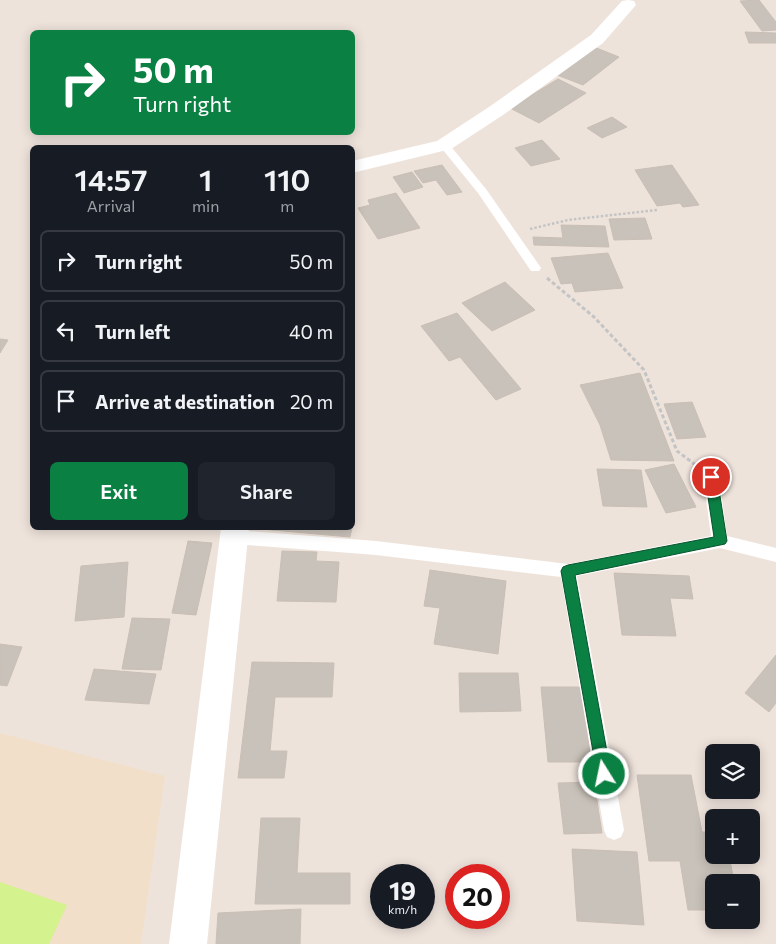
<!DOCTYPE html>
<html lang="en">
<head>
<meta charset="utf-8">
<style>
	body { margin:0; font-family:Commissioner,sans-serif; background:#20242c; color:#f1f3f6; height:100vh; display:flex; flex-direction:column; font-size:19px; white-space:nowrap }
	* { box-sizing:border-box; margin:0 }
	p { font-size:16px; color:#9ea1a6 }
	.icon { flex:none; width:28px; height:28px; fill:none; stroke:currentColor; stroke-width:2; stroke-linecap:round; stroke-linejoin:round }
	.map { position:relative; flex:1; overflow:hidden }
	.side { position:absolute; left:30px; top:145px; width:325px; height:385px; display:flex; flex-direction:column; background:#171b24; border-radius:8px; box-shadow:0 2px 12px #0003 }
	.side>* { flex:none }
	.guide { position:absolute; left:30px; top:30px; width:325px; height:105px; border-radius:8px; box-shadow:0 2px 12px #0003; background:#0b8043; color:#fff; overflow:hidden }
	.tools { position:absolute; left:705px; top:744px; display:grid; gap:10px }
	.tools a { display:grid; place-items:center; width:55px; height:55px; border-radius:8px; background:#171b24; box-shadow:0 2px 12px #0003; font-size:25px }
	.speed { position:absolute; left:370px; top:864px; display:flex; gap:10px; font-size:25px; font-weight:700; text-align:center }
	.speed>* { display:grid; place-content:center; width:65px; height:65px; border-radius:50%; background:#171b24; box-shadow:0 2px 12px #0003; line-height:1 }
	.speed small { font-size:12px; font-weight:400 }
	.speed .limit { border:8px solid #d22; background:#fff; color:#111 }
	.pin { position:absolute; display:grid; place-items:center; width:42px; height:42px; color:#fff; margin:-21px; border:2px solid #fff; border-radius:50%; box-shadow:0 1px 5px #0007 }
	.me { position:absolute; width:55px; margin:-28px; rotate:350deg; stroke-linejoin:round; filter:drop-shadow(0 0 4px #0008) }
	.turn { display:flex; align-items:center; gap:18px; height:105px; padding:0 20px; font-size:22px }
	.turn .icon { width:65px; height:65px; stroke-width:2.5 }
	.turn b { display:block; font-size:35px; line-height:42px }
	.eta { display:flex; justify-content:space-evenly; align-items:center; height:85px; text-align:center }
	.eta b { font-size:30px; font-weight:600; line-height:35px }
	.action { display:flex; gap:10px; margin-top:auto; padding:10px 20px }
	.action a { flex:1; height:58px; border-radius:8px; background:#0b8043; color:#fff; font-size:20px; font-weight:600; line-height:58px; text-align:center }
	.action a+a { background:#20242c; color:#f1f3f6 }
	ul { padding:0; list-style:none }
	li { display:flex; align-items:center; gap:15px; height:62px; margin:0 10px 8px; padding:0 10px; border:2px solid #363941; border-radius:8px }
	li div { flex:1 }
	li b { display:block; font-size:19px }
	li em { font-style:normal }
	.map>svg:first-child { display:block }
	.education { fill:#f1dfc9 }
	.pitch { fill:#d4f28d }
	.building { fill:#c9c2ba; stroke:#c9bfb5 }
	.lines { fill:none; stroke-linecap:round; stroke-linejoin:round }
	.path-far1 { stroke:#c4c4c4; stroke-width:2.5; stroke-dasharray:2.5 2; stroke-linecap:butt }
	.path { stroke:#c4c4c4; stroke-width:3; stroke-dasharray:4 2.5; stroke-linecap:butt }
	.service { fill:#fff; fill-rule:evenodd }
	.minor { fill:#fff; fill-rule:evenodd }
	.route { fill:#0b8043; stroke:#07532c }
</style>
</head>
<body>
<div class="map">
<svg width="776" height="944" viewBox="0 0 776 944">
	<rect width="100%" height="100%" fill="#eee3db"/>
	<polygon class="education" points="0,733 165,776 141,944 0,944"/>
	<polygon class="pitch" points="0,882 67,905 49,944 0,944"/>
	<g class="building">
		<polygon points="759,0 776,22 776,30 762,31 740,1"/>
		<polygon points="745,32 776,33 776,43 749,43"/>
		<polygon points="594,47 619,57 583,85 557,75"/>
		<polygon points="558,79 586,93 539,123 510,108"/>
		<polygon points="612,117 627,127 602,138 587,128"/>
		<polygon points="542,140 560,159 531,166 515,148"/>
		<polygon points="442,165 462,192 447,195 436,180 423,183 414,171"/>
		<polygon points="672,165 699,205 683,207 680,203 657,206 635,170"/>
		<polygon points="412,172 423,187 404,193 393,177"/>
		<polygon points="396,193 420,228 378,239 358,208 370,205 368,200"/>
		<polygon points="645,218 652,239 614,240 609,219"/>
		<polygon points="561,225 605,226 609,247 534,245 533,237 563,238"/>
		<polygon points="608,253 623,288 575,292 572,283 561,284 551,258"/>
		<polygon points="505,282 535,310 492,331 462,303"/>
		<polygon points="457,313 521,389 496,400 460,357 449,361 421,326"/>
		<polygon points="0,339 8,340 0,353"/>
		<polygon points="640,373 674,461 611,460 600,425 580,385"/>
		<polygon points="692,402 706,437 677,439 664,404"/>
		<polygon points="674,464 696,507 666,513 645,470"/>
		<polygon points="597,469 641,470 647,507 603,506"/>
		<polygon points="262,528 352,528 350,537 261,529"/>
		<polygon points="188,541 212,543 196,615 172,613"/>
		<polygon points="282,551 317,552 316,561 339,562 336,602 277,601"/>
		<polygon points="128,562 124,617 75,621 81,566"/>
		<polygon points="430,570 506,581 498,654 434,644 440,608 424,606"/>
		<polygon points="614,573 689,576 693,599 670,598 676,636 622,635"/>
		<polygon points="132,618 170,619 161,670 122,669"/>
		<polygon points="0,644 22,647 7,686 0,685"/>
		<polygon points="776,655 776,703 769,712 745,693"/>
		<polygon points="252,662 334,663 332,697 275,697 270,751 287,751 284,778 238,778"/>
		<polygon points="94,669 156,674 149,704 85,700"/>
		<polygon points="459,673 518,673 521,711 460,712"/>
		<polygon points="541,687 582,687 591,762 548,762"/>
		<polygon points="637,775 691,775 702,832 714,832 714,855 729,855 734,882 714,882 714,910 688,910 680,861 649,861"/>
		<polygon points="594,782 602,833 564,834 558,783"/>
		<polygon points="261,818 300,818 297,873 350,873 350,904 255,904"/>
		<polygon points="572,849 637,852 644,925 577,921"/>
		<polygon points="301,909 300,944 216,944 218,913"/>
	</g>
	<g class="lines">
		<polyline class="path-far1" points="530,229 568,220 657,210"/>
		<polyline class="path" points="547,278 594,317 644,370 677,451 697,466"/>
		<g class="service">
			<polygon points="444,142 448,143 486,189 539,265 541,268 539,271 531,271 478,193 439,145"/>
			<polygon points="711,471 716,473 719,477 727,536 776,548 776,562 720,548 577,576 624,830 621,837 614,840 607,837 604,830 561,577 376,555 234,544 228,542 226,537 228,532 234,530 376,541 568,564 711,536 703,477 706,473"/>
		</g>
		<g class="minor">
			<polygon points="628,0 634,1 636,5 603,43 503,115 451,149 352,173 352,161 437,141 489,107 591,35 622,1"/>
			<polygon points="221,528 249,528 207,944 169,944"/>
		</g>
	</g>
	<polygon class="route" points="711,473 717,477 727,541 725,544 575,575 611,774 609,779 604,781 599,779 597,774 561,571 563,567 568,565 714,537 705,477"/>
</svg>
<div class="tools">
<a><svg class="icon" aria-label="layers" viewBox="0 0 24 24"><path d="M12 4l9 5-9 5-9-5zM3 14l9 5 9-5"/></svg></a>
<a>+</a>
<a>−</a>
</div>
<div class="speed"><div>19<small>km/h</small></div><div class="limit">20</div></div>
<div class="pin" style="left:711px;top:477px;background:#d93025"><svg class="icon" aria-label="arrive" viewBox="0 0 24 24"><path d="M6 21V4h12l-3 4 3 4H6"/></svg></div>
<svg class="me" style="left:604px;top:774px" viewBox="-20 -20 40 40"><circle r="17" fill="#0b8043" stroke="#fff" stroke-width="3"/><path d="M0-11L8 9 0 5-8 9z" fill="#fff"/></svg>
<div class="guide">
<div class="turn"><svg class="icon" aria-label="right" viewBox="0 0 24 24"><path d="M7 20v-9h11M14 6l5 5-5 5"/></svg><div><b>50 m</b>Turn right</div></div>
</div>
<section class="side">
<div class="eta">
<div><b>14:57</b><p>Arrival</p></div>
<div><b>1</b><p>min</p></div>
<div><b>110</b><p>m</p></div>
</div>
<ul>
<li><svg class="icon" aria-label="right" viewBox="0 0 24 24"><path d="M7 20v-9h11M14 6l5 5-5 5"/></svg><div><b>Turn right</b></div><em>50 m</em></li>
<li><svg class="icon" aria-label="left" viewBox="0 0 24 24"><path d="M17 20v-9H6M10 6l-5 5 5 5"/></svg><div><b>Turn left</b></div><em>40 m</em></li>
<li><svg class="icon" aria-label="arrive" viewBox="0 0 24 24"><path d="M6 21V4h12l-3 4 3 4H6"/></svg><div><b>Arrive at destination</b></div><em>20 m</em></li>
</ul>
<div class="action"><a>Exit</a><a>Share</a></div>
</section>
</div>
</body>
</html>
